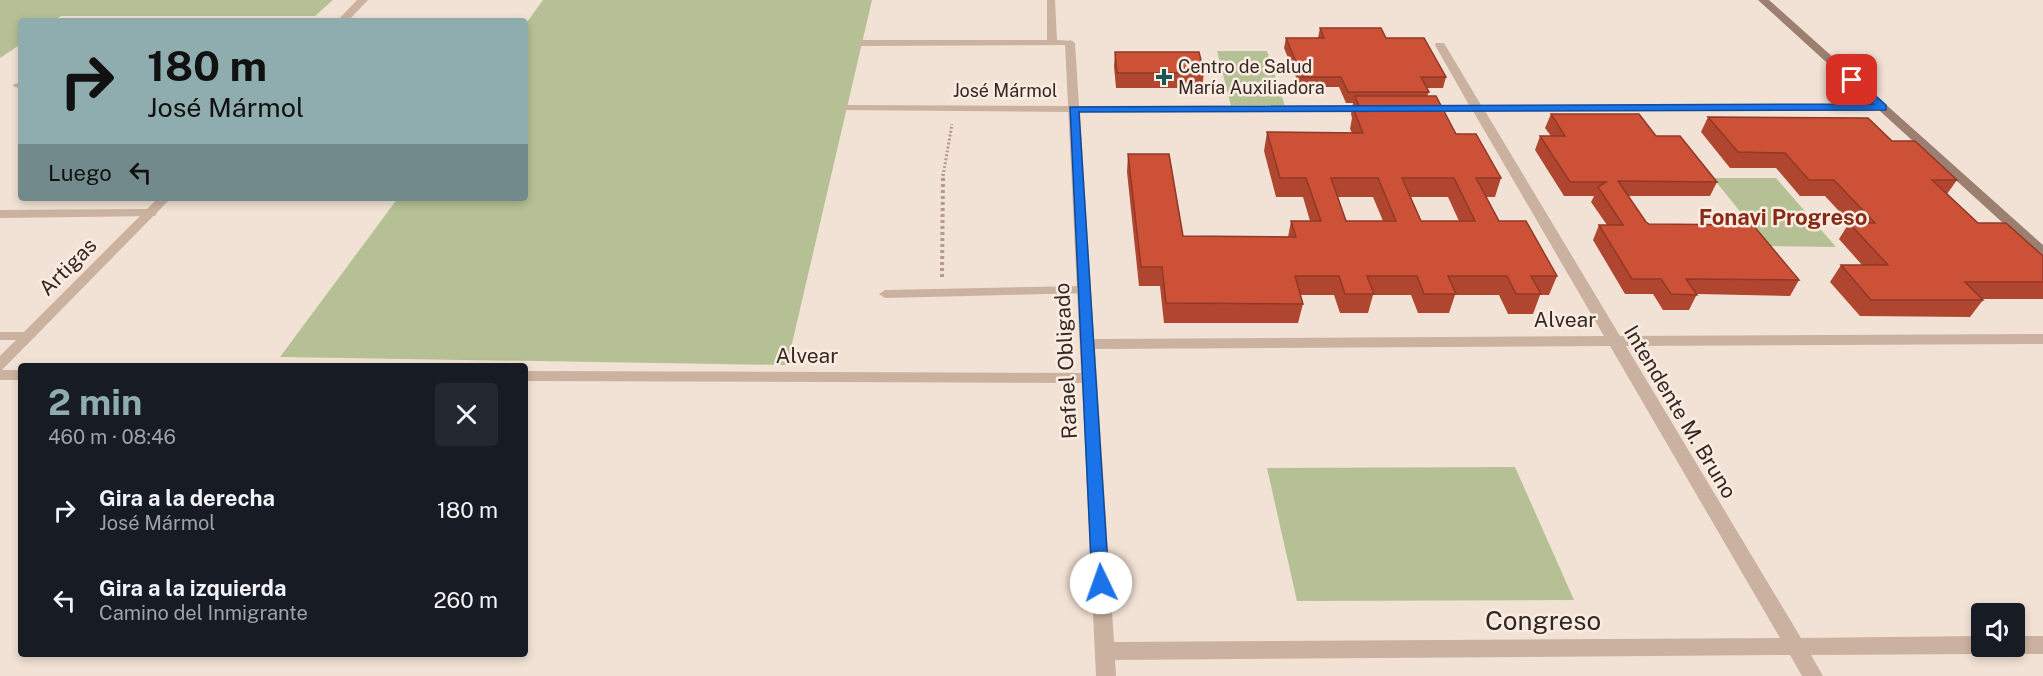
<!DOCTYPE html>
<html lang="es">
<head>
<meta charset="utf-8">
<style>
	body { margin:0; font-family:"Public Sans",sans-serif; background:#242831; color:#f1f3f6; height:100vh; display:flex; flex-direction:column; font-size:22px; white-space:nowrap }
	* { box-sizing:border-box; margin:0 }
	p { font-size:20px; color:#9ea1a6 }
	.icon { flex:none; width:33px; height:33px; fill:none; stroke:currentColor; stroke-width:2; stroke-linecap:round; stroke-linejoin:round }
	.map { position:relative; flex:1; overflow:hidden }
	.sheet { position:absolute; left:18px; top:363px; width:510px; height:294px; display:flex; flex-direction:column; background:#171b24; border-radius:6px; box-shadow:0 3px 9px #0003 }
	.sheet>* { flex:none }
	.top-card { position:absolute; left:18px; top:18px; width:510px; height:183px; border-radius:6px; box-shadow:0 3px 9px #0003; background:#8fadae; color:#111; overflow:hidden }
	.fabs { position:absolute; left:1971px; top:603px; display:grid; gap:12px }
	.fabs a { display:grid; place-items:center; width:54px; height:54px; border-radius:6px; background:#171b24; box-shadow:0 3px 9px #0003; font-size:30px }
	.pin { position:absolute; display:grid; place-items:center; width:51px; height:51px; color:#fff; margin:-26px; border-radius:12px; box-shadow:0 3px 9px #0006 }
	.me { position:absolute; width:66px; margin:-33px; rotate:357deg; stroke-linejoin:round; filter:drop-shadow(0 0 4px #0008) }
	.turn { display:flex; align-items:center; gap:21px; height:126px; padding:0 30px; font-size:27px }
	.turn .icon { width:78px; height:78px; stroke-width:2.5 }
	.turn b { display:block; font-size:42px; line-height:51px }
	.then { display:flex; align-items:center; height:57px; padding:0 30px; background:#0003; gap:12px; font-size:22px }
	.round { display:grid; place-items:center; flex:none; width:63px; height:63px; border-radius:6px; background:#242831 }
	.head { display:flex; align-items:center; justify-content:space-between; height:102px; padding:0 30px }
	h1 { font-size:36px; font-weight:700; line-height:45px; color:#8fadae }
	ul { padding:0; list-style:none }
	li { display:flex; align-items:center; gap:18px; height:90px; padding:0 30px }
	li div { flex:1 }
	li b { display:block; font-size:22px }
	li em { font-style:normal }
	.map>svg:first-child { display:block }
	.green { fill:#b5c194 }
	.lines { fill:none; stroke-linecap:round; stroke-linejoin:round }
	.path-far1 { stroke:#b69a8b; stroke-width:3; stroke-dasharray:2 2; stroke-linecap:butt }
	.path { stroke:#b69a8b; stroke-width:4; stroke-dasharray:3 3; stroke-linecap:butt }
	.service { fill:#cab1a0; fill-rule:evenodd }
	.minor { fill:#cab1a0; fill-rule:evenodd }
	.secondary { fill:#9d7f72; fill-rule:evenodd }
	.wall { fill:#b0462f; fill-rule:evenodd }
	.building { fill:#cd5137; stroke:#903926; stroke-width:1.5; fill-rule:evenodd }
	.route { fill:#1a73e8; stroke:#114b97; stroke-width:1.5 }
	.poi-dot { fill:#185756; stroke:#faece1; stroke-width:2 }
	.labels { text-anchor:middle; stroke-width:5; stroke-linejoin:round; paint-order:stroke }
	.far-poi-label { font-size:18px; fill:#332824; stroke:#faece1; text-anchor:start }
	.far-street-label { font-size:18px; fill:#332824; stroke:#faece1 }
	.street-label { font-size:21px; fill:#332824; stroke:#faece1 }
	.neighbourhood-label { font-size:22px; font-weight:bold; fill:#872b19; stroke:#faece1 }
	.near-street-label { font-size:26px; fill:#332824; stroke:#faece1 }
</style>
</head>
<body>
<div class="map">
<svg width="2043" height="676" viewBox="0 0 2043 676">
	<rect width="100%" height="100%" fill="#f2e2d5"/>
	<g class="green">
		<polygon points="0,0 333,0 315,16 61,16 53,21 21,21 21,44 0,58"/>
		<polygon points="543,0 872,0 787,365 280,357 398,198 525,198 525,25"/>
		<polygon points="1217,51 1267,51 1285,106 1231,106"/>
		<polygon points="1713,178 1776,178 1836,247 1768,246"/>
		<polygon points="1515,467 1574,600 1297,601 1267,468"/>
	</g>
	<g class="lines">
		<polyline class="path-far1" points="943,176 952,124"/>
		<polyline class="path" points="942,277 943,174"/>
		<g class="service">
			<polygon points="1047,0 1055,0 1057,40 1073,41 1073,45 862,46 857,43 862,40 1047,40"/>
			<polygon points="21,83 21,89 13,86 14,84"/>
			<polygon points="847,105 1074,106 1079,109 1074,112 843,110 842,108"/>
			<polygon points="151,209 155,210 157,213 155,216 0,218 0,210"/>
			<polygon points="1084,286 1090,290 1089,293 885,298 879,294 885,290"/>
			<polygon points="0,332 29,332 36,336 29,340 0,340"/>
		</g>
		<g class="minor">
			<polygon points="357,0 368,0 348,21 337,21"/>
			<path d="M1070,40l5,3 4,63 293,-1 6,3 -6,3 -292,1 14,227 510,-3 -131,-225h-50l-6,-3 6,-3h46l-34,-60 1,-2h8l37,62 405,1 2,2 -6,3h-397l135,225 423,-2v10l-417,2 175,292 181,-2v10h9l-2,5 -7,3 -171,1 12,21h-21l-12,-21 -675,5 1,16h-20l-14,-293 -557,-2v-10l556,2 -16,-330zM1610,346l170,292 -666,4 -19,-293z"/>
			<polygon points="158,198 171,198 2,370 21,370 21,380 0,380 0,356"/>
			<polygon points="2014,636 2043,636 2043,654 2014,654 2007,651 2005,646 2014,646"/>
		</g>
		<polygon class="secondary" points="1758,0 1769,0 2043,245 2043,256 2038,255"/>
	</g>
	<g class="wall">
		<path d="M1320,28l66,10 60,39 -3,11h-17l3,4 -2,4 29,38 45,44 -6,19h-9l13,24 58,55 -8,19h-9l-7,19h-25l-9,-19h-44l-6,18h-31l-7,-18h-38l-5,18h-28l-6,-18h-34l3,9 -5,19h-134l-4,-37h-21l-12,-114 1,-18 55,82 105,1 3,-16h19l-7,-24h-27l-12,-46 3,-19 85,1 -2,-4 2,-11 -1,-4 2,-11h-7l-7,-16h-39l-16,-39 2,-10h32zM1337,197h36l10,24h-37zM1410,197h38l11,24h-38z"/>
		<polygon points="1115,52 1204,73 1202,88 1116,88 1114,66"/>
		<polygon points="1551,114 1656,136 1717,182 1710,196 1628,196 1646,222 1649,224 1799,280 1790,296 1697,294 1689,310 1663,310 1653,294 1625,294 1593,240 1599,225 1607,225 1591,202 1594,196 1564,196 1535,150 1540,136 1551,136 1545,128"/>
		<polygon points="1708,117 1892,141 1957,180 1947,194 1978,223 2043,256 2043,299 1981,299 1983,300 1970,317 1860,316 1830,282 1841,265 1862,265 1839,239 1849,223 1850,223 1825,196 1800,196 1776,168 1730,168 1701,132"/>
	</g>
	<g class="building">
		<polygon points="1320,28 1381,28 1386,38 1424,38 1446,77 1421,77 1429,92 1348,92 1341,77 1302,77 1286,38 1324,38"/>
		<polygon points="1115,52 1199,52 1204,73 1117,73"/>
		<path d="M1355,96h81l20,38h20l25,44h-25l23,43h27l31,55h-26l10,18h-25l-9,-18h-59l8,18h-32l-7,-18h-50l7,18h-29l-6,-18h-44l8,28 -137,-1 -4,-36h-21l-13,-113h41l14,82 113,1 -5,-16h30l-15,-43h-26l-13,-46 96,1 -9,-23 7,1zM1331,178h47l18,43h-50zM1402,178h52l21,43h-54z"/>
		<polygon points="1551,114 1639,114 1656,136 1680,136 1717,182 1618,181 1646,222 1649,224 1753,225 1799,280 1686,279 1697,295 1671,294 1661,279 1632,279 1599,225 1623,225 1598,187 1606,182 1570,182 1540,136 1565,136"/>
		<polygon points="1708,117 1868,118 1892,141 1915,141 1957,180 1932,180 1978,223 2006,223 2043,256 2043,282 1965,282 1983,300 1871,300 1841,265 1888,265 1849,223 1875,223 1834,180 1809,180 1785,153 1738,152"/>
	</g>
	<polygon class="route" points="1848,78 1855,78 1886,105 1886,110 1079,112 1109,583 1107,588 1095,588 1092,583 1070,107 1873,104 1848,82"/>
	<path class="poi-dot" d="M1161 68h6v6h6v6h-6v6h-6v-6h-6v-6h6z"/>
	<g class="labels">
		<g class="far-poi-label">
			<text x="1178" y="73">Centro de Salud<tspan x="1178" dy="21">María Auxiliadora</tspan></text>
		</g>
		<g class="far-street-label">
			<text x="1005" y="97">José Mármol</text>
		</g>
		<g class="street-label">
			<text transform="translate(68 267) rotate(-45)" y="7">Artigas</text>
			<text x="1565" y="327">Alvear</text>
			<text x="807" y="363">Alvear</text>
			<text transform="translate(1066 361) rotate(-93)" y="7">Rafael Obligado</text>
			<text transform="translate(1680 412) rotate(59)" y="7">Intendente M. Bruno</text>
		</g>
		<g class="neighbourhood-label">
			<text x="1783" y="225">Fonavi Progreso</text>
		</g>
		<g class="near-street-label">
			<text x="1543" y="630">Congreso</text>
		</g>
	</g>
</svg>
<div class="fabs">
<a><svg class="icon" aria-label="sound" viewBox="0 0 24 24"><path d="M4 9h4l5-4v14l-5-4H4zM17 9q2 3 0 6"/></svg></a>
</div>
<div class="pin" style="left:1852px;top:80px;background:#d93025"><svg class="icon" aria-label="arrive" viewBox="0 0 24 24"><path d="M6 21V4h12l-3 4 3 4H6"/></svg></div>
<svg class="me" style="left:1101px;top:583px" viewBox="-20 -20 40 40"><circle r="19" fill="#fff"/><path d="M0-13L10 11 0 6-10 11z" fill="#1a73e8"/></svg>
<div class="top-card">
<div class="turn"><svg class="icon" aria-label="right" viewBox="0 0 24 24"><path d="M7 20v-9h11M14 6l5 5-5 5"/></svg><div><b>180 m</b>José Mármol</div></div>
<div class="then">Luego<svg class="icon" aria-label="left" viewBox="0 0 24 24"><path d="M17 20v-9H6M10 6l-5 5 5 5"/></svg></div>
</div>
<section class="sheet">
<div class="head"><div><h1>2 min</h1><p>460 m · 08:46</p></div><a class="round"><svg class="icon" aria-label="close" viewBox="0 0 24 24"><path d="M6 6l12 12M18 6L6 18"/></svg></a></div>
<ul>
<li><svg class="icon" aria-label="right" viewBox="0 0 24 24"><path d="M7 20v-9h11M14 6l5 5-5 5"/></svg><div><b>Gira a la derecha</b><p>José Mármol</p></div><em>180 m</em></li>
<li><svg class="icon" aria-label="left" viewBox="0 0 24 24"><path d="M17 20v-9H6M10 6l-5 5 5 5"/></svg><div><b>Gira a la izquierda</b><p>Camino del Inmigrante</p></div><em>260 m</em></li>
</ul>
</section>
</div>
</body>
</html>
